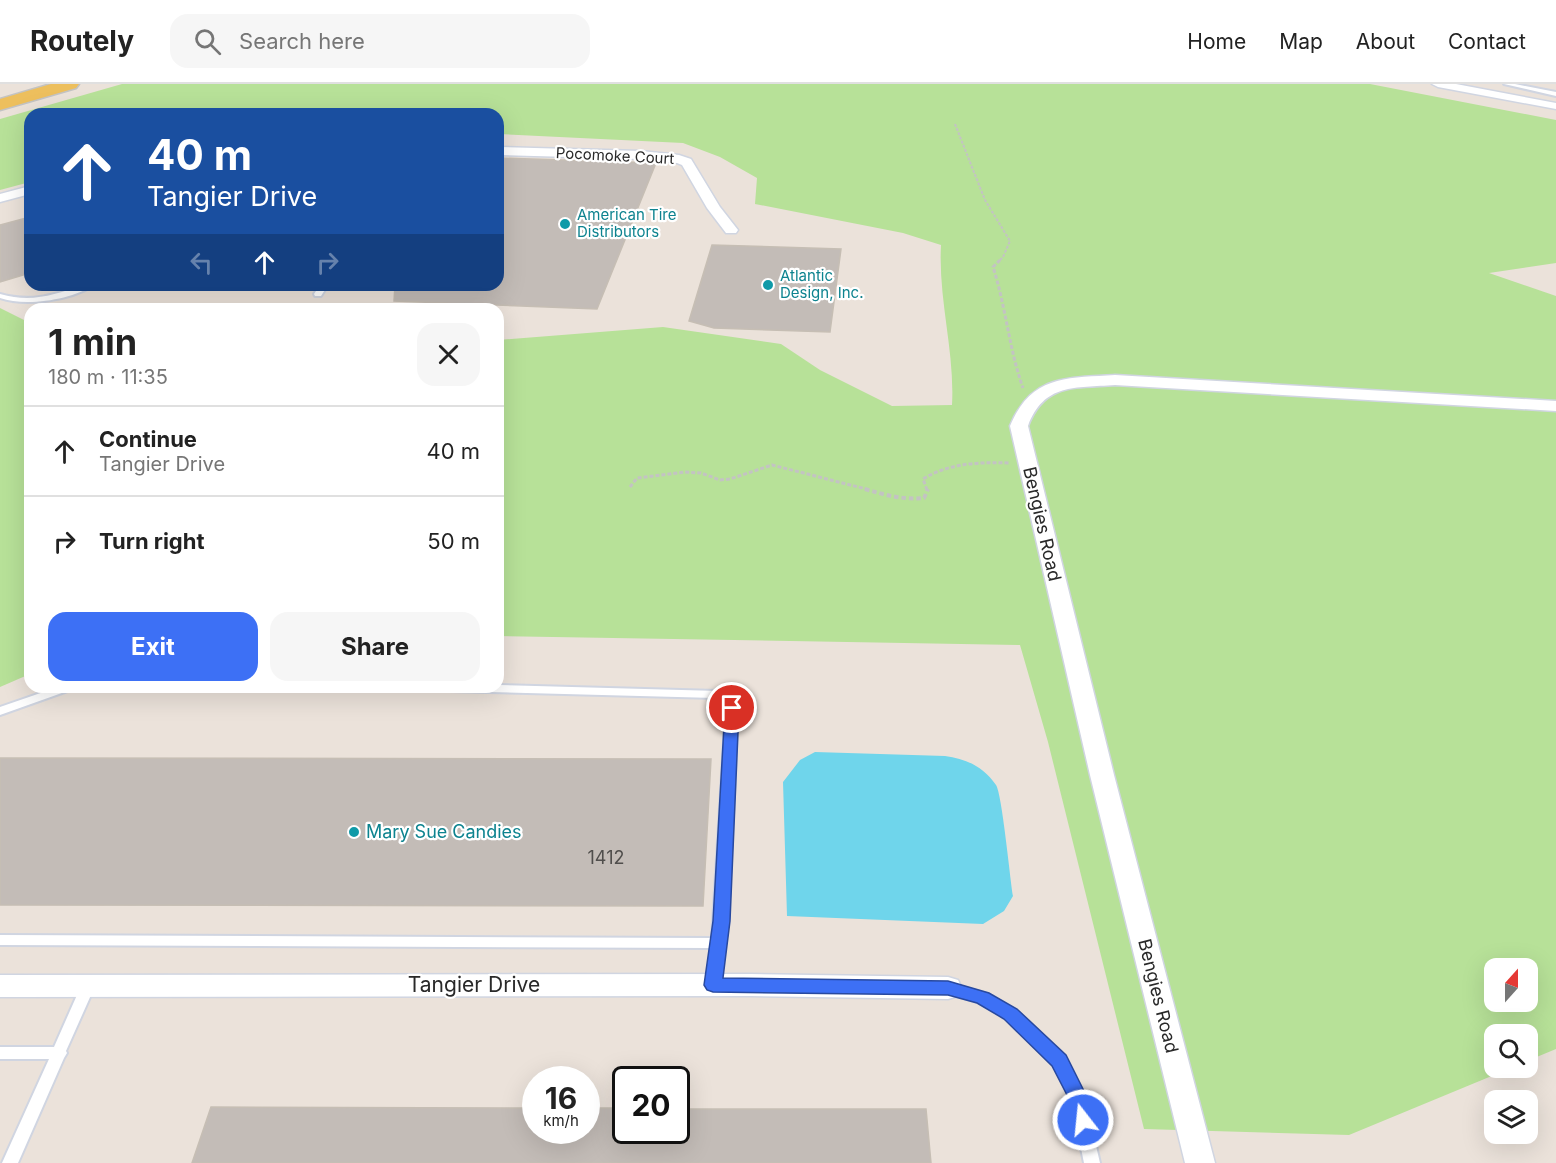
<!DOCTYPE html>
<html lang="en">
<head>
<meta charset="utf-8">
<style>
	body { margin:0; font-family:Inter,sans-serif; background:#f6f6f6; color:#222; height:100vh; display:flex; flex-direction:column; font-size:22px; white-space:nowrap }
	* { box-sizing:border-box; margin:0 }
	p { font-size:20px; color:#767676 }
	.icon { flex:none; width:33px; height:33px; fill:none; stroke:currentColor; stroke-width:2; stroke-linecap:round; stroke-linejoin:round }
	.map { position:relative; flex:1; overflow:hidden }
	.panel { position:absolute; left:24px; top:219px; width:480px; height:390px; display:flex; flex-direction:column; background:#fff; border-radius:18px; box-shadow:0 6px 24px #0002 }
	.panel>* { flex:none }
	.guide { position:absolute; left:24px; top:24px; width:480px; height:183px; border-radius:18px; box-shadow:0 6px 24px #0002; background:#1a4fa0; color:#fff; overflow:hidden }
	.needle { width:39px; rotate:21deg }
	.buttons { position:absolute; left:1484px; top:874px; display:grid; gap:12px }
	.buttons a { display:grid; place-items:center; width:54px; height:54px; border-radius:12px; background:#fff; box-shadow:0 6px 24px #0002; font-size:30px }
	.speed { position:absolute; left:522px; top:982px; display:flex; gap:12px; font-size:30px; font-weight:700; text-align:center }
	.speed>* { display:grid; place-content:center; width:78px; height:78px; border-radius:50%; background:#fff; box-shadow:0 6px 24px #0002; line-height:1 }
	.speed small { font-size:15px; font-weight:400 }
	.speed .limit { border:3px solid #111; border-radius:9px; background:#fff; color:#111 }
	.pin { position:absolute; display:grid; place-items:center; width:51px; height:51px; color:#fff; margin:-26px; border:3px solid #fff; border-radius:50%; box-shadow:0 2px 6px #0007 }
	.me { position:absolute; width:66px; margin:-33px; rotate:344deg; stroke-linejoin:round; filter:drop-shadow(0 0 4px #0008) }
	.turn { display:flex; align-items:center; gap:21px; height:126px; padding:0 24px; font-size:27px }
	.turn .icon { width:78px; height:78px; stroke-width:2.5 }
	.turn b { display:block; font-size:42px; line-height:51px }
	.lanes { display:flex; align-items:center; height:57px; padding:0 24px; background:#0003; justify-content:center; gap:30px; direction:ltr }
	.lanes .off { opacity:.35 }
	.round { display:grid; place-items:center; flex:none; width:63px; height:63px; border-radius:18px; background:#f6f6f6 }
	.summary { display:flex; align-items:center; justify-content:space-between; height:102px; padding:0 24px }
	h1 { font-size:36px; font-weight:700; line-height:45px }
	.button { display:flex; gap:12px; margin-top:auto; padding:12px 24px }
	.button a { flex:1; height:69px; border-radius:18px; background:#3d70f5; color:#fff; font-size:24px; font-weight:700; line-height:69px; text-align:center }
	.button a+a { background:#f6f6f6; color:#222 }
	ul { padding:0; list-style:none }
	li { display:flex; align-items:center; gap:18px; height:90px; padding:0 24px; border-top:2px solid #e0e0e0 }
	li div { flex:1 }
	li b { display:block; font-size:22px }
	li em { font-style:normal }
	header { display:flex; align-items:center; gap:36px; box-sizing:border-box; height:84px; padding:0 30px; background:#fff; border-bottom:2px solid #e0e0e0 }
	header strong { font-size:28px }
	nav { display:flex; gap:33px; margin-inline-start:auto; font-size:21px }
	.search { width:420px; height:54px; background:#f6f6f6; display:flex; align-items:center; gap:15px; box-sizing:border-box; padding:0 21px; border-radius:18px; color:#767676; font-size:22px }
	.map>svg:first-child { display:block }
	.green { fill:#b7e198; fill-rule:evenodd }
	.water { fill:#6fd5eb }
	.building { fill:#c3bcb7; stroke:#c6beb4; stroke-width:1.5 }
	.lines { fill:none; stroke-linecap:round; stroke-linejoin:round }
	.lane-casing { stroke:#d0d5e1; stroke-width:4 }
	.street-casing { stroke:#d0d5e1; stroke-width:3 }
	.primary-casing { stroke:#c3c3c3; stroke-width:3 }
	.path-far2 { stroke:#c3c3c3; stroke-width:2; stroke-dasharray:3 1.5; stroke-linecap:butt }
	.path-far1 { stroke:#c3c3c3; stroke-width:3; stroke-dasharray:4 2; stroke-linecap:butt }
	.path { stroke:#c3c3c3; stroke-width:4; stroke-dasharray:4.5 3; stroke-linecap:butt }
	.lane { fill:#fff; fill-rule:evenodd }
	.street { fill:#fff; fill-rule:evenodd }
	.primary { fill:#edbf5d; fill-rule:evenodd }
	.route { fill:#3d70f5; stroke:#28499f; stroke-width:1.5 }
	.culture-dot { fill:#0f9aa8; stroke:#fff; stroke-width:2 }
	.labels { text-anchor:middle; stroke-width:4.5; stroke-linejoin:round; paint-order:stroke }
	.far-street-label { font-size:15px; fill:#292929; stroke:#fff }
	.far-culture-label { font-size:15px; fill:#0d838f; stroke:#fff; text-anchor:start }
	.street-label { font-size:18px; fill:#292929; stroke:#fff }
	.culture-label { font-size:18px; fill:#0d838f; stroke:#fff; text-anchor:start }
	.near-number-label { font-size:18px; fill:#504e4c }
	.near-street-label { font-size:21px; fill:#292929; stroke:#fff }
</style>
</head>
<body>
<header>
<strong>Routely</strong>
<div class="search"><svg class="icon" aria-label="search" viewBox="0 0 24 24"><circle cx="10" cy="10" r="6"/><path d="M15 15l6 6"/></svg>Search here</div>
<nav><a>Home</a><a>Map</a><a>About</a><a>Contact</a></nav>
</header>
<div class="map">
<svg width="1556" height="1079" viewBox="0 0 1556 1079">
	<rect width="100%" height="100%" fill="#ebe2da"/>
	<g class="green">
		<path d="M122,0h1248l186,36v143l-67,10 67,23v753l-29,12v-26h-33v33h17l-162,67 -205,-6 -96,-387 -28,-97 -522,-9v-296l165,-13 118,17 39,26 72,36 60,-1c3,-53 -14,-106 -11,-160l-38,-12 -148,-29 2,-26 -37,-21 -37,-14 -185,-9v-20h-175l-16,-5 -19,5h-258v68l-30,8v-71zM1494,885h33v33h-33z"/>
		<polygon points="0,224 30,239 30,590 0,603"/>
	</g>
	<path class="water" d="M815,668l130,4c21,3 38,10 51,29 6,9 14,93 17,111l-9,15 -21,13 -196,-8 -4,-134 17,-22z"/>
	<g class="building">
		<polygon points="498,74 656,79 597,225 394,217 395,201 498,201"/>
		<polygon points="30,133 30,189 0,198 0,141"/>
		<polygon points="712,161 841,165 830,248 714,244 689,237"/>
		<polygon points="0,674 711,675 703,822 0,821"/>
		<polygon points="211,1023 536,1024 536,1047 586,1047 586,1024 626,1024 626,1047 676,1047 676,1025 926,1025 931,1079 192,1079"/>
	</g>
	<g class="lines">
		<g class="lane-casing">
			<g id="lane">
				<polygon points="1504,0 1515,0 1556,8 1556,12"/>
				<path d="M83,201h11c-23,15 -68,22 -94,13v-4c32,9 53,1 83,-9z"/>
				<polygon points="320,201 328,201 321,212 315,212 314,210"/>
				<polygon points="498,601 718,607 722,608 736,621 738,624 728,837 720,901 718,905 713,906 708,905 706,901 711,864 0,861 0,851 712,854 726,625 715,614 449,607 443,603 498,603"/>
				<polygon points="58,603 75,603 73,605 0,631 0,623"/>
				<polygon points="88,897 93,898 95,902 66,967 67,969 64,974 18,1079 2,1079 49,975 0,975 0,963 54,963 81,902 83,898"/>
				<polygon points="948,899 987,910 1016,926 1064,972 1085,1015 1100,1079 1084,1079 1071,1015 1054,980 1006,934 978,918 943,908 941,904 943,900"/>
			</g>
		</g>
		<g class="street-casing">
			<g id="street">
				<polygon points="1432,0 1456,0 1556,19 1556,25 1438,3"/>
				<polygon points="498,63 641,67 679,71 691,75 720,123 738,146 736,149 726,149 707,124 682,81 677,79 641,75 498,71"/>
				<polygon points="30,102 30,110 0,118 0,110"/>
				<path d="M1115,291l441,26v10l-441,-26c-40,3 -71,-2 -87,41l86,349 101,388h-30l-95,-388 -80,-349c21,-51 57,-48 105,-51z"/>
				<polygon points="751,890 948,893 958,896 962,904 958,912 948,915 751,912 0,913 0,891"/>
			</g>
		</g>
		<g class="primary-casing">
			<polygon id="primary" points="51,0 79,0 76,4 0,26 0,15"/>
		</g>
		<polyline class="path-far2" points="955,40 985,116 1010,157 1003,173 998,178"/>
		<g class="path-far1">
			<path d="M1000,176l-7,7c13,40 16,82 30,121"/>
			<polyline points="630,403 637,394 685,388 701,389 720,396 730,395 772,381 870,406"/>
			<path d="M927,406l-4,-11c26,-16 56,-17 86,-16"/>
		</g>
		<path class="path" d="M865,405c20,6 38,11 59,9l4,-9"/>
		<use href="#lane" class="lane"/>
		<use href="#street" class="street"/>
		<use href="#primary" class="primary"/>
	</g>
	<polygon class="route" points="732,619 739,624 730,837 723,894 948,897 989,909 1017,925 1066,971 1088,1015 1092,1036 1090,1042 1083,1045 1076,1042 1069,1015 1052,982 1004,935 977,919 948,911 713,908 707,906 704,901 713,837 725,624"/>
	<g class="culture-dot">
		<circle cx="565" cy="140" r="6"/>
		<circle cx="768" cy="201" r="6"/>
		<circle cx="354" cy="748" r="6"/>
	</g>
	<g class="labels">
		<g class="far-street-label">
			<text transform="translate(615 72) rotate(3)" y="5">Pocomoke Court</text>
		</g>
		<g class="far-culture-label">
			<text x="577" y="136">American Tire<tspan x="577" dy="17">Distributors</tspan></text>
			<text x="780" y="197">Atlantic<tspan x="780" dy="17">Design, Inc.</tspan></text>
		</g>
		<g class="street-label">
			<text transform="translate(1042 440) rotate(77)" y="6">Bengies Road</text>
			<text transform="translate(1158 912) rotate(76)" y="6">Bengies Road</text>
		</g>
		<g class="culture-label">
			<text x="366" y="754">Mary Sue Candies</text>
		</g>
		<g class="near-number-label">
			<text x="606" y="780">1412</text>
		</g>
		<g class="near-street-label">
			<text x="474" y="908">Tangier Drive</text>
		</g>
	</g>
</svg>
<div class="buttons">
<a><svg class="needle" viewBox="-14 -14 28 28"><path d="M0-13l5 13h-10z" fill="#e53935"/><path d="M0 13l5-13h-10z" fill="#767676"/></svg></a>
<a><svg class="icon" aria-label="search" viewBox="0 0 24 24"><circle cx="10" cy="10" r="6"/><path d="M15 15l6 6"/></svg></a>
<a><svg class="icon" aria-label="layers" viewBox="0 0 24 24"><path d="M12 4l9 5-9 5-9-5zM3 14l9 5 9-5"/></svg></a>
</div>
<div class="speed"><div>16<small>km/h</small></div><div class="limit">20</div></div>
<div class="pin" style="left:732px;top:624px;background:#d93025"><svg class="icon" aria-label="arrive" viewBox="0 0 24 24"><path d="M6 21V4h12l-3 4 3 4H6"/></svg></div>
<svg class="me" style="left:1083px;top:1036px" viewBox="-20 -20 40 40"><circle r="17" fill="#3d70f5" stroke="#fff" stroke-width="3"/><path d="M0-11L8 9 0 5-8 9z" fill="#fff"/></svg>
<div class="guide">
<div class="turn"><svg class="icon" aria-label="ahead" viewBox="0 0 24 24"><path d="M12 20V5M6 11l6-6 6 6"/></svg><div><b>40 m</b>Tangier Drive</div></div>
<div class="lanes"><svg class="icon off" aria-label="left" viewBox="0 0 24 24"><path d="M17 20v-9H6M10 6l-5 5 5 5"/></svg><svg class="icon" aria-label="ahead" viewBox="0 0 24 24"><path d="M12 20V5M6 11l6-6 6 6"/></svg><svg class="icon off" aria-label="right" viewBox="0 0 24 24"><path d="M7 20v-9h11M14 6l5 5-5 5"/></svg></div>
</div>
<section class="panel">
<div class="summary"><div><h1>1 min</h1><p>180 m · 11:35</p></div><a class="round"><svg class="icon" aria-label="close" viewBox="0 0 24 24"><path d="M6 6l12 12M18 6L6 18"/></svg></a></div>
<ul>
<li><svg class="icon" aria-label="ahead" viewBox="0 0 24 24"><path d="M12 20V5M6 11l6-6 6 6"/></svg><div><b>Continue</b><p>Tangier Drive</p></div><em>40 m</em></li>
<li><svg class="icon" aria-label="right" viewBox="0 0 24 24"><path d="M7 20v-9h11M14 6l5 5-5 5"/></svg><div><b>Turn right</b></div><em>50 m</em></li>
</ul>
<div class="button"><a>Exit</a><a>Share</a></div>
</section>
</div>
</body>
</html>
